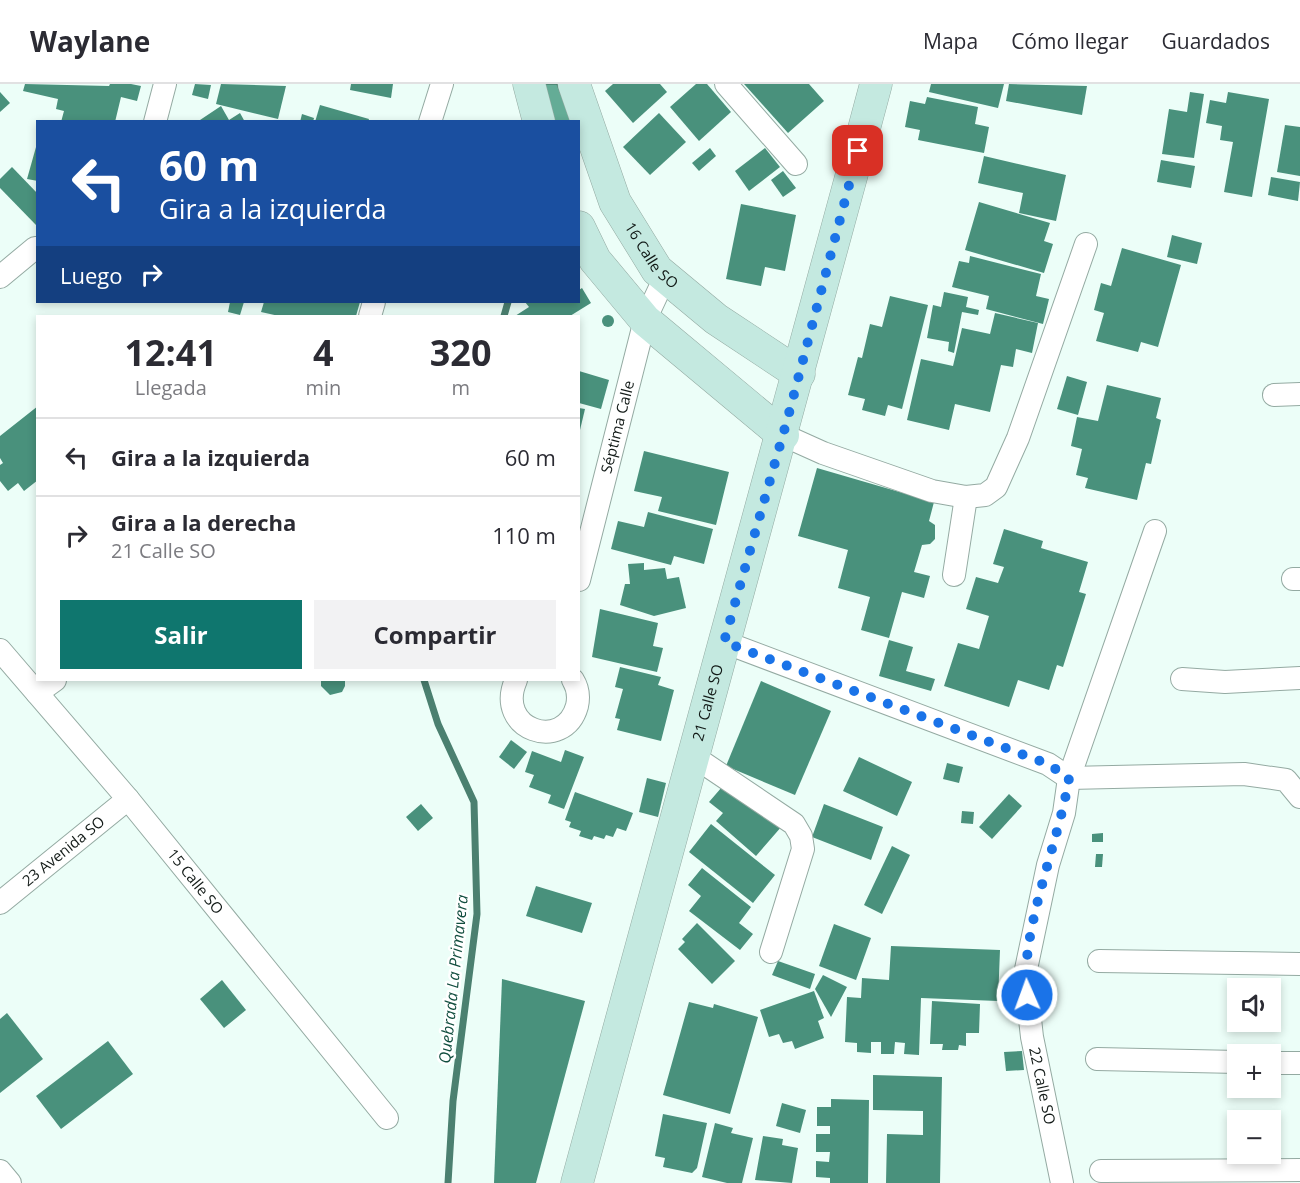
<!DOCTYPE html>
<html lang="es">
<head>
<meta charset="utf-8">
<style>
	body { margin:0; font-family:"Open Sans",sans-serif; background:#f2f2f3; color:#2b2b33; height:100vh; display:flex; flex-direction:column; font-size:22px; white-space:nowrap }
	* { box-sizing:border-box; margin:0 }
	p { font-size:20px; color:#7c7c81 }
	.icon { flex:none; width:33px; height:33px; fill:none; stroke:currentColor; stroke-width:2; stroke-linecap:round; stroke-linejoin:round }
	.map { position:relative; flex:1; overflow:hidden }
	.panel { position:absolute; left:36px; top:231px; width:544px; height:366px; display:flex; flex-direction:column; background:#fff; border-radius:0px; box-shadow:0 3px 9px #0003 }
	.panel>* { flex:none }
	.guide { position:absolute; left:36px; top:36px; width:544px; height:183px; border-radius:0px; box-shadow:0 3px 9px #0003; background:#1a4fa0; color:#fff; overflow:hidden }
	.fabs { position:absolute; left:1227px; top:894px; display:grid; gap:12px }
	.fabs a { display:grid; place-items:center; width:54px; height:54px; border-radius:0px; background:#fff; box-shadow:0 3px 9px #0003; font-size:30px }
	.pin { position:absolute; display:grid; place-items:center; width:51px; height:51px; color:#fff; margin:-26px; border-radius:12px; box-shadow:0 3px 9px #0006 }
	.me { position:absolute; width:66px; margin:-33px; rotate:358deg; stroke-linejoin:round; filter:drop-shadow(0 0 4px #0008) }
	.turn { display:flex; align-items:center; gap:21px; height:126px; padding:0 24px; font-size:27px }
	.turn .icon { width:78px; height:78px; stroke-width:2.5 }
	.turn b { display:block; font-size:42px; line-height:51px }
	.then { display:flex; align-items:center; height:57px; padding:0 24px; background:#0003; gap:12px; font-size:22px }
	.eta { display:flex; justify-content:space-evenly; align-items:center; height:102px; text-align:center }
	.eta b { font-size:36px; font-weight:700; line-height:42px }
	.cta { display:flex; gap:12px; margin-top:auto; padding:12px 24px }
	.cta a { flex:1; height:69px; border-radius:0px; background:#0f766e; color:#fff; font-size:24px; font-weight:700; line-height:69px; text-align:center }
	.cta a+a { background:#f2f2f3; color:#2b2b33 }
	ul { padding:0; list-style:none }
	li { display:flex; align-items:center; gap:18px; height:78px; padding:0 24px; border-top:2px solid #e1e1e2 }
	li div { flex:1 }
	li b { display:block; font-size:22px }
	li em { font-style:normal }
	header { display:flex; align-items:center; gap:36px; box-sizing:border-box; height:84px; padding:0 30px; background:#fff; border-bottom:2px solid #e1e1e2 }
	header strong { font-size:28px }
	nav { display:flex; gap:33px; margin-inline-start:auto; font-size:21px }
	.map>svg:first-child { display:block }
	.water { fill:#64ac96; stroke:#4b8070; stroke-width:1.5 }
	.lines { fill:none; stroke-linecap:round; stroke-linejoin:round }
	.stream { stroke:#4b8070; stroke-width:7 }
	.building { fill:#49917c }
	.street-casing { stroke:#94aaa2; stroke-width:24 }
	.secondary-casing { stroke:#94aaa2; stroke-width:33 }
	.street { stroke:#fff; stroke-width:22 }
	.secondary { stroke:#c4e9e0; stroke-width:32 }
	.route { stroke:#1a73e8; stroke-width:10; stroke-dasharray:0 18 }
	.labels { text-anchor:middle; stroke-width:5; stroke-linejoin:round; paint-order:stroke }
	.street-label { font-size:15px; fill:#121a17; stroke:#fff }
	.water-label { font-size:16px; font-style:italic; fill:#114e3f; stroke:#fff }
</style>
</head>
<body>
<header>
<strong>Waylane</strong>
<nav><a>Mapa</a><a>Cómo llegar</a><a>Guardados</a></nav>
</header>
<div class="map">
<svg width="1300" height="1099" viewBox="0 0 1300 1099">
	<rect width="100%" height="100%" fill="#ecfef8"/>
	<polygon class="water" points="540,0 557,0 572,37 553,37"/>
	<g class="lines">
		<g class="stream">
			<polyline points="504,232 508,218"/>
			<polyline points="424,596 438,640 474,718 477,830 453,1017 448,1099"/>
		</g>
	</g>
	<g class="building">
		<polygon points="25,0 109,2 110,0 131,0 141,2 137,17 121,13 115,38 61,38 64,27 56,25 58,15 23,7"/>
		<polygon points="195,0 211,1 208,15 192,11"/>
		<polygon points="221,0 286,2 278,35 216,20"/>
		<polygon points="351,0 393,0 391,14 350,6"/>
		<polygon points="613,0 660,0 667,8 633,39 605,7"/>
		<polygon points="696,0 707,0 731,28 699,57 670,23"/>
		<polygon points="744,0 809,0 824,17 788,49"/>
		<polygon points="931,0 1004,0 998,24 929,8"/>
		<polygon points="1009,0 1087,2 1082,31 1006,17"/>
		<polygon points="0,8 10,19 0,28"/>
		<polygon points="1190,8 1204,10 1194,74 1162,70 1169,25 1187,28"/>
		<polygon points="1228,8 1269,15 1252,113 1224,108 1233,58 1220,56 1222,42 1206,39 1210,16 1226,19"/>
		<polygon points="927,13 978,23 975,40 989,43 984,69 918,56 920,46 905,43 910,17 925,20"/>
		<polygon points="320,21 369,35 368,38 315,38"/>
		<polygon points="221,22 229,36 240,29 245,38 201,38 200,36"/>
		<polygon points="659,29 686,58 650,91 623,63"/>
		<polygon points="302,30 314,34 313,38 300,38"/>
		<polygon points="1285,41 1300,43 1300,92 1277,88"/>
		<polygon points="38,56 38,97 27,95"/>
		<polygon points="710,64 716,72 699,87 692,79"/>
		<polygon points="765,64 780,83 749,107 735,87"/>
		<polygon points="984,72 1066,91 1056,137 1019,129 1023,109 978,99"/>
		<polygon points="1161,76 1195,82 1191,104 1157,98"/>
		<polygon points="12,83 38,110 36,141 0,104 0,95"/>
		<polygon points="783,87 796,104 783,113 771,96"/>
		<polygon points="1271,93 1300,98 1298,117 1268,111"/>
		<polygon points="979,118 1050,139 1044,157 1053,160 1044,189 965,166"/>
		<polygon points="741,120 796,131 785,187 765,183 761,202 726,195"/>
		<polygon points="1172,151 1202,159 1197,180 1167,173"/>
		<polygon points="1122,164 1181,181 1158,263 1141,258 1138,268 1096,257 1104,229 1094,226 1101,199 1111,202"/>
		<polygon points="970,172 1041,190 1036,212 1049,215 1043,240 986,225 989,212 952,203 959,177 969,179"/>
		<polygon points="582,204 591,219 570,232 515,232 529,223 525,218 579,218 579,206"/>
		<polygon points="944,208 968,213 966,223 979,226 978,231 962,228 954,269 948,267 949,258 927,254 933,221 941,223"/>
		<polygon points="890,212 928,221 902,325 888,321 885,332 862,326 865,315 848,311 858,273 862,274 870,240 882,243"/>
		<polygon points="230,218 244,218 240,231 228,228"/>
		<polygon points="264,218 360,218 356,232 279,232 261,228"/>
		<polygon points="995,229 1038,239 1032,269 1016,265 1013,283 1001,281 990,328 955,320 949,346 907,336 921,275 953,282 962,244 990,250"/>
		<circle cx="608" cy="237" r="6"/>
		<polygon points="579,287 609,296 601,325 579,319"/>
		<polygon points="1067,292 1087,298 1078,331 1057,325"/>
		<polygon points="1107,301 1161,314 1156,334 1161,336 1151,380 1146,379 1137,416 1085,404 1088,394 1076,391 1082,365 1071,362 1077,333 1098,337"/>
		<polygon points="38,322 38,396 24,407 18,399 8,407 0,397 0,381 3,379 0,374 0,352"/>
		<polygon points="579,324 585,325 580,346 579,345"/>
		<polygon points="644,367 729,388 716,441 658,427 662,413 634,407"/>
		<polygon points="817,384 934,418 929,437 935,441 935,455 930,460 922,461 914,488 930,492 924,514 902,508 889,554 861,546 870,513 838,504 848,466 798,452"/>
		<polygon points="648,428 713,445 704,480 674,472 671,481 611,465 618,437 644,443"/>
		<polygon points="1004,445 1043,457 1041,464 1088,478 1079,508 1086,510 1063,583 1057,581 1049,606 1018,596 1009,623 944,602 958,559 979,565 989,532 966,525 976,493 998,499 1004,483 993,480"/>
		<polygon points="644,479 644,486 665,484 667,495 679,493 686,524 654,532 620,521 625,500 630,500 628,480"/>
		<polygon points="600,525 658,539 653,562 663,564 657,588 592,573"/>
		<polygon points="889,556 913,563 906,587 935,595 931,607 879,592"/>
		<polygon points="620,583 661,593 658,601 674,606 661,657 617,646 620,635 615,634 623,605 615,603"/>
		<polygon points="321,596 345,596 345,602 342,608 330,611 321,602"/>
		<polygon points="761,597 831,627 795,711 726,682"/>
		<polygon points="511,656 527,668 514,685 499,673"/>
		<polygon points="565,666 584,673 564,725 548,719 551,711 529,703 534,691 525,688 532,667 561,678"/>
		<polygon points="859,673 912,698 897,732 843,707"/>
		<polygon points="947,679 963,683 959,699 943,695"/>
		<polygon points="647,694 666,699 658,733 639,728"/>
		<polygon points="728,696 782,742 756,772 716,737 723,729 709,718"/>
		<polygon points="575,708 633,729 626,747 617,744 613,753 606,751 604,755 594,752 592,756 579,752 581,747 569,743 571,738 565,736"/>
		<polygon points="1009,710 1022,722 992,755 979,743"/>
		<polygon points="421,720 433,734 418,747 406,733"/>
		<polygon points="824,720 883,743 871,776 812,753"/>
		<polygon points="962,727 974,728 973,740 961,739"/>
		<polygon points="711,740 775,791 753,819 689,768"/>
		<polygon points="1103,749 1103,758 1092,758 1092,750"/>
		<polygon points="892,762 910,771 882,830 864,821"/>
		<polygon points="1096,770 1103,770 1102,783 1095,783"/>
		<polygon points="702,784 751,823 739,839 753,850 740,866 689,827 701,812 688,801"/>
		<polygon points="536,802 592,819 582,849 526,832"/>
		<polygon points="697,839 735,877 712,900 678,865 685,858 682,855"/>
		<polygon points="834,840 871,854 856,896 819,882"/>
		<polygon points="891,862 1000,866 998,917 921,914 919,971 904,970 905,959 895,958 894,970 881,970 881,958 871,958 871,969 857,968 857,959 845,958 847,913 861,914 862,894 889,896"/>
		<polygon points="778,877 815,890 810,905 772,891"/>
		<polygon points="823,891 847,903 831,933 815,905"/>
		<polygon points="502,895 585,917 536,1099 494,1099"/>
		<polygon points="222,896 246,926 224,944 200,915"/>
		<polygon points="814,907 824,934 818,937 824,954 795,965 792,957 783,959 779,950 769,953 760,926"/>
		<polygon points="932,917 980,920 979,949 966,949 966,962 959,961 958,966 942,966 943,960 930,960"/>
		<polygon points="689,918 713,924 714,920 758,933 730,1030 663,1011"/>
		<polygon points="7,929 43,975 0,1009 0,935"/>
		<polygon points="108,957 133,990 61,1045 36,1012"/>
		<polygon points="1022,967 1024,986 1006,987 1004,968"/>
		<polygon points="873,991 942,993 940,1099 886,1099 887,1050 923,1051 923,1027 873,1026"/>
		<polygon points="831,1015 869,1016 868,1099 830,1099 830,1094 816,1093 816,1077 829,1078 830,1068 816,1068 816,1050 830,1050 830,1042 817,1042 817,1023 831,1023"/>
		<polygon points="782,1019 806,1026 800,1049 776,1042"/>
		<polygon points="663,1030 707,1039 697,1084 692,1089 663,1083 665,1074 655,1072"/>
		<polygon points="715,1039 733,1044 731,1049 753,1054 742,1099 727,1099 702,1093"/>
		<polygon points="763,1052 783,1055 782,1061 798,1064 792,1099 755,1096"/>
	</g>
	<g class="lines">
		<g class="street-casing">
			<g id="street">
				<polyline points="726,0 796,80"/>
				<polyline points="155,38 165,0"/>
				<polyline points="430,38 442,0"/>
				<polyline points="0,193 35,164"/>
				<polyline points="370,232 374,218"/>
				<polyline points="1274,311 1300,310"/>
				<polyline points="783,351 823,369 932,407 966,413 985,411 996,403 1018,354 1086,160"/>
				<polyline points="954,491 966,413"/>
				<polyline points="1293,495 1300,495"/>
				<path id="s1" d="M579,496l66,-260 20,-43"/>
				<polyline points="724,558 1048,680 1069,694 1244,690 1286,696 1300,713"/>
				<path id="s2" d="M0,566l128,149 259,319"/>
				<polyline points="1182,595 1225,598 1300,594"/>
				<path d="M516,596c-22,50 48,73 61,26 2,-9 1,-18 -4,-26"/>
				<polyline points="37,609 55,596"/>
				<polyline points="693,672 794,740 801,752 803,765 771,868"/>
				<path id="s3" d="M0,819l128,-104"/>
				<polyline points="1099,877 1300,880"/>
				<polyline points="1097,975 1238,978"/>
				<polyline points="1270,979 1300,979"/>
				<polyline points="0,1087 10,1099"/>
				<polyline points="1101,1087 1300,1086"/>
				<polyline points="1062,1099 1032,953 1025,890 1048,781 1064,729 1069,694 1155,447"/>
			</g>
		</g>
		<g class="secondary-casing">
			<g id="secondary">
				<polyline points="529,0 539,38"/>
				<path id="s4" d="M574,0l41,118 42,68 59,49 83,55"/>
				<polyline points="579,143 595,176 645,236 783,351"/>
				<path id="s5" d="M577,1099c99,-366 201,-732 299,-1099"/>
			</g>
		</g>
		<use href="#street" class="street"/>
		<use href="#secondary" class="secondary"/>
	</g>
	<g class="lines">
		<path class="route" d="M858,67l-70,266 -64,225 324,122 21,14c-10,65 -50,155 -42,217"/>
	</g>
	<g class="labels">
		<g class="street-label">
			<text dy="5" stroke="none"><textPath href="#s4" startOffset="190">16 Calle SO</textPath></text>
			<text dy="5" stroke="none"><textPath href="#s1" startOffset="158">Séptima Calle</textPath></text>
			<text dy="5" stroke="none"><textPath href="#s5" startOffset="498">21 Calle SO</textPath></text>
			<text dy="5" stroke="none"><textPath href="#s3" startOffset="82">23 Avenida SO</textPath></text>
			<text dy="5" stroke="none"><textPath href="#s2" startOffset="303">15 Calle SO</textPath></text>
			<text transform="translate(1042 1002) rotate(78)" y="5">22 Calle SO</text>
		</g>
		<g class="water-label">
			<text transform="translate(453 895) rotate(-84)" y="6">Quebrada La Primavera</text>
		</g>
	</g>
</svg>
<div class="fabs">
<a><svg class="icon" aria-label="sound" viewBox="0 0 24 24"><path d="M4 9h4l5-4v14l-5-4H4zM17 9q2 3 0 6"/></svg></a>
<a>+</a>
<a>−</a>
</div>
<div class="pin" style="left:858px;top:67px;background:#d93025"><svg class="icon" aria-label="arrive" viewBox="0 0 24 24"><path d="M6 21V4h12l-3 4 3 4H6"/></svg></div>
<svg class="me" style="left:1027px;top:911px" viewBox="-20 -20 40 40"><circle r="17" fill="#1a73e8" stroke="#fff" stroke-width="3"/><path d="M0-11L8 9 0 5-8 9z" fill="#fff"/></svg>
<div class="guide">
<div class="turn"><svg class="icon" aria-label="left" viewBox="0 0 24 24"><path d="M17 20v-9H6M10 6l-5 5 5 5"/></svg><div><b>60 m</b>Gira a la izquierda</div></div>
<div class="then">Luego<svg class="icon" aria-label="right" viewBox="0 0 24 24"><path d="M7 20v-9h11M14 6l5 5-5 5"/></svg></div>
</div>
<section class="panel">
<div class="eta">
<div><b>12:41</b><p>Llegada</p></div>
<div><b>4</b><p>min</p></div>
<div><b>320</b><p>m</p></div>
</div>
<ul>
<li><svg class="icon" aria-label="left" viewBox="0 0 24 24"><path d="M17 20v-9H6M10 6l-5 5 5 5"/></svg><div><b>Gira a la izquierda</b></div><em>60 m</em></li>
<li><svg class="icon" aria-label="right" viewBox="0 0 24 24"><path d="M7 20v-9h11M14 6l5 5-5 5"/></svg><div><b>Gira a la derecha</b><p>21 Calle SO</p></div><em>110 m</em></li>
</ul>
<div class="cta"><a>Salir</a><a>Compartir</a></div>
</section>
</div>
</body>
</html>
